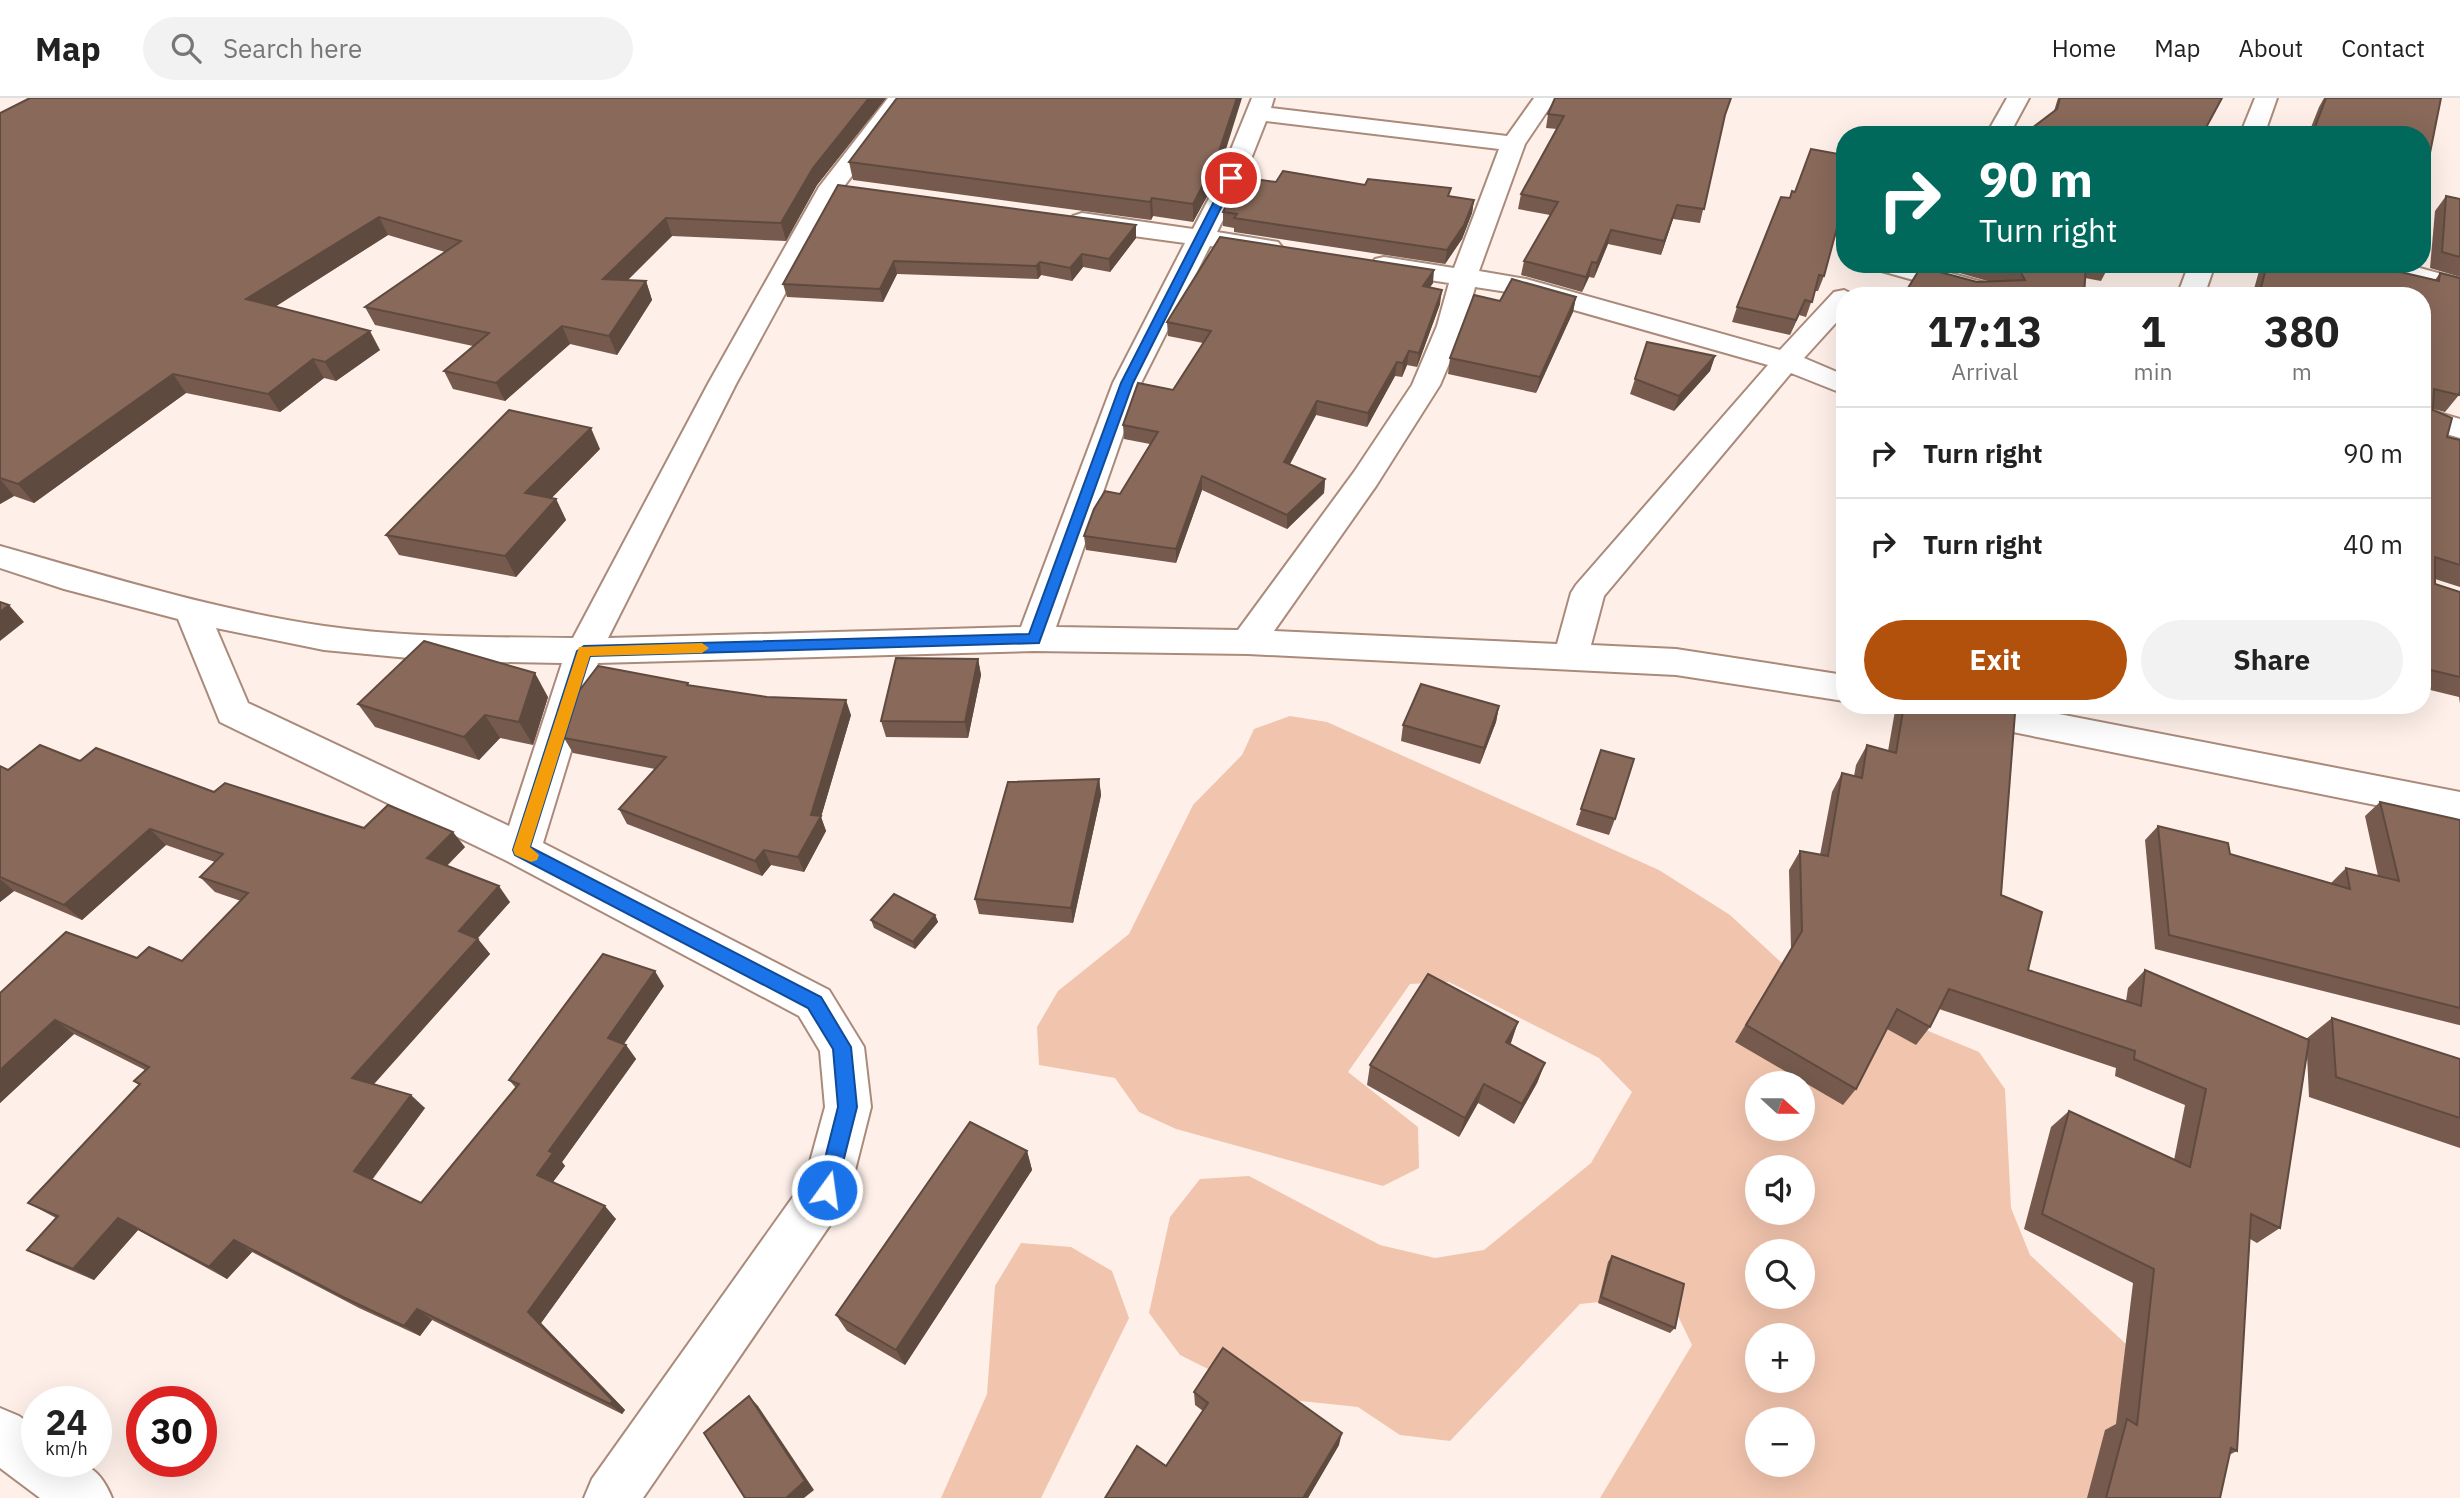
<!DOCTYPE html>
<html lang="en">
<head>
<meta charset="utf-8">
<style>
	body { margin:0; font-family:"IBM Plex Sans",sans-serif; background:#f2f2f2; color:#222; height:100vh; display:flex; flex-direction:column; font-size:26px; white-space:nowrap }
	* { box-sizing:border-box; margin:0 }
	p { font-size:23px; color:#767676 }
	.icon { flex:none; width:38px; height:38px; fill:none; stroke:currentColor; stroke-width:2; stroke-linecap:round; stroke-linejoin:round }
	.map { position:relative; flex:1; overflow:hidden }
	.panel { position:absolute; left:1836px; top:189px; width:595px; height:427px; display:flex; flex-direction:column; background:#fff; border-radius:28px; box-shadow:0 7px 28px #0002 }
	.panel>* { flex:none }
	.banner { position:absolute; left:1836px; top:28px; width:595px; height:147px; border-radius:28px; box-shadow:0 7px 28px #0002; background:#00695c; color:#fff; overflow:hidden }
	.needle { width:46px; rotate:111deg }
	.tools { position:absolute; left:1745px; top:973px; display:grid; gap:14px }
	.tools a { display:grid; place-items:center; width:70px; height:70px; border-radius:50%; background:#fff; box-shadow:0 7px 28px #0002; font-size:35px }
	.speed { position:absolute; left:21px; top:1288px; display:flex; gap:14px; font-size:35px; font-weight:700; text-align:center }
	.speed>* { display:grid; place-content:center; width:91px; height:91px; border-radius:50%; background:#fff; box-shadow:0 7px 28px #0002; line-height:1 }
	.speed small { font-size:18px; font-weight:400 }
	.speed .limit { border:10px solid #d22; background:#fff; color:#111 }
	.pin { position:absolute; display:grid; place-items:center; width:60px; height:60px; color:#fff; margin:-30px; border:4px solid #fff; border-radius:50%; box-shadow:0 2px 7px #0007 }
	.me { position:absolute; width:77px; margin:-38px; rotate:14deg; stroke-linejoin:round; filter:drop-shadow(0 0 5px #0008) }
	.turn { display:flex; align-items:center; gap:24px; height:147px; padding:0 28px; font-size:32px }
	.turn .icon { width:91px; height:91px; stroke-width:2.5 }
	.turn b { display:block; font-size:49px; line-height:60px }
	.eta { display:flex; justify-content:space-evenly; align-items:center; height:119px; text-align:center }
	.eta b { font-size:42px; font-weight:700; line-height:49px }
	.cta { display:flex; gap:14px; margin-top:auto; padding:14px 28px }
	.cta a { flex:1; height:80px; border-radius:42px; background:#b2510c; color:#fff; font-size:28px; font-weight:700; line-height:80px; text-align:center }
	.cta a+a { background:#f2f2f2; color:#222 }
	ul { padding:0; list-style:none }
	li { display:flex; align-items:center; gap:21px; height:91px; padding:0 28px; border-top:2px solid #e0e0e0 }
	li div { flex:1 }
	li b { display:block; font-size:26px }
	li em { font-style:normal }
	header { display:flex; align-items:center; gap:42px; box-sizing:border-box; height:98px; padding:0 35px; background:#fff; border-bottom:2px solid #e0e0e0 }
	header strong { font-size:33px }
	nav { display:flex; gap:38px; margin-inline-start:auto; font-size:24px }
	.search { width:490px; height:63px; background:#f2f2f2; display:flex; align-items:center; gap:18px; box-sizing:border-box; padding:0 24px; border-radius:38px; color:#767676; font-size:26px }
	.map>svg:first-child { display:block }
	.green { fill:#f1c4ad; fill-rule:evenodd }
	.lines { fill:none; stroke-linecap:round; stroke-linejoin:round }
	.minor-casing { stroke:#aa8a7a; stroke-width:4 }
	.minor { fill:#fff; fill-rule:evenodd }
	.wall { fill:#755a4d }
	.shaded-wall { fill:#5f4a3f }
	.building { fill:#88695a; stroke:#5f4a3f; stroke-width:2 }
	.route { fill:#1a73e8; stroke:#114b97; stroke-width:2 }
	.slow { fill:#f59e0b }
</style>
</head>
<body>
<header>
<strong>Map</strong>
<div class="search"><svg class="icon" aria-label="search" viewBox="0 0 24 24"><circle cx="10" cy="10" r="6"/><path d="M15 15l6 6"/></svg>Search here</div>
<nav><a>Home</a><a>Map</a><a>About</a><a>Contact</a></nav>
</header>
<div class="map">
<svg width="2460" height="1400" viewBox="0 0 2460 1400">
	<rect width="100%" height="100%" fill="#fef0e9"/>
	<g class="green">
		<path d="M1290,618l37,6 332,148 71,45 66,61 183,76 26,37 6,119 19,47 96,89 46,154h-572l92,-153 -24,-50 -88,9 -130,137 -50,-6 -42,-28 -94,-10 -84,-42 -31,-42 21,-96 30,-38 49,-3 131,69 55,13 49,-8 107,-87 41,-71 -33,-34 -150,-76 -39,2 -62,88 70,55 1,41 -36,18 -207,-57 -37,-17 -24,-34 -76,-13 -2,-38 21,-36 71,-57 64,-129 49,-50 12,-26zM1757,985h45v46h-45zM1757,1069h45v46h-45zM1757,1153h45v46h-45zM1757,1237h45v46h-45zM1757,1321h45v46h-45z"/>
		<polygon points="1021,1145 1071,1149 1112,1173 1129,1220 1041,1400 941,1400 987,1296 995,1188"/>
	</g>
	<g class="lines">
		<g class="minor-casing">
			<g id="minor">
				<path d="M888,0h23l-69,91 -106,195 -128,254 413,-11 92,-244 72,-140 -103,-14 -9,-3 -4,-5 4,-5 9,-3 111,16 26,-50 33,-81h22l-3,10 236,28 27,-38h22l-31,46 -46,127 47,8 254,71 54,-58 10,-2 12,6h-12v18l-40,44 40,17v19l-53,-21 -187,223 -13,49 85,4 168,26v26l-168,-26 -428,-21 -214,-3 -436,12 -55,180 286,147 35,57 7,60 -21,83 -7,16 -200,292h-59l8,-19 213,-299 20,-73 -5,-56 -21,-35 -292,-155 -287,-139 -42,-103 -114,-30 -64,-21v-22c107,30 214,64 324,80 83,12 166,11 249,12l135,-254 111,-197zM1266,23l233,28 -45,119 -70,-11 -9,2 -4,6 4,6 9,2 65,10 -12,43 -25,59 -58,87 -116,158 -182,-3 85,-244 69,-137 59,9 9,-3 4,-5 -4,-5 -61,-10 26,-53zM1475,189l39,6 254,72 -192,220 -5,8 -14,51 -283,-13 102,-145 64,-101 25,-59zM216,530l108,22 117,11 121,2 -53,163 -261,-123z"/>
				<polygon points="2007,0 2029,0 2009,37 1986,37"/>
				<polygon points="2255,0 2277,0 2264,37 2240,37"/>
				<polygon points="1874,166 1917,166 2011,192 2014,198 1970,198 1878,172"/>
				<polygon points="2189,166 2215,166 2204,198 2177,198"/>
				<polygon points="2361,166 2405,166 2460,181 2460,197 2365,172"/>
				<polygon points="2422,310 2460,321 2460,340 2422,329"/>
				<polygon points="1925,607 2013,607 2460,694 2460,724 1943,620 1930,616"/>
				<path d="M0,1310l19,8 18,13v32c38,0 59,-3 75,37h-72l-40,-30z"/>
			</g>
		</g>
		<use href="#minor" class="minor"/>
	</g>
	<g class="wall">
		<polygon points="30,0 886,0 817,87 786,143 672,138 627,182 646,183 652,202 617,257 570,246 505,303 453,291 444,273 473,248 375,227 365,209 445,154 388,137 275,209 380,252 336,283 324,280 280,314 186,295 34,405 14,398 0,406 0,15"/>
		<polygon points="2058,0 2223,0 2054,13"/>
		<polygon points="2324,0 2441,0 2429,60 2422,70 2422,37 2308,37 2319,9"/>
		<polygon points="1548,16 1723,25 1700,125 1673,121 1661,157 1608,146 1594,180 1589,179 1582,194 1521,177 1524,163 1550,117 1518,111 1521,96 1557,31 1546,30"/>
		<polygon points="849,64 1217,80 1193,124 1153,118 1151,122 853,82"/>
		<polygon points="1276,84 1365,87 1474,102 1472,115 1462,141 1445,166 1234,134 1234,130 1223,128 1223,114"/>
		<polygon points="838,87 1136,140 1110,174 1083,169 1072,183 1041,177 1038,181 897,176 883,204 787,199 783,186"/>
		<polygon points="2446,98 2460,101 2460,179 2430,170 2435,113"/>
		<polygon points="1781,99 1824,178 1818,193 1815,193 1806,219 1799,217 1790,237 1732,224 1737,209"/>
		<polygon points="1928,166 2110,166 2101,183 2085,180 2084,198 1903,198 1921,169 1977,184 1991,184"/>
		<polygon points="2261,166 2366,166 2435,182 2440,175 2459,297 2445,314 2433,311 2433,312 2447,339 2460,342 2460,489 2435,481 2435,486 2460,494 2460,606 2459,599 2422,590 2422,198 2252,198"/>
		<polygon points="1433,185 1430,189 1440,206 1417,269 1407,267 1402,279 1395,278 1367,329 1316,317 1290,366 1325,381 1324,395 1287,431 1202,392 1176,465 1086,452 1084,438 1120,396 1150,346 1124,341 1123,327 1173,292 1203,245 1168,238 1167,224"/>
		<polygon points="1576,199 1573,214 1536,295 1448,276 1450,260 1500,203"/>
		<polygon points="1715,258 1710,273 1674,313 1630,296 1635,281"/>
		<polygon points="600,351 551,400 556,401 566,422 516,479 399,457 386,437"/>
		<polygon points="1844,510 1844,523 1839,522"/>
		<polygon points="978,561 981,577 968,640 886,639 881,623"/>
		<polygon points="689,587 851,617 821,719 826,733 804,774 771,767 762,778 627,726 619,711 655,671 573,655 564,640"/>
		<polygon points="548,599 533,647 500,640 479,662 375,629 358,606"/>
		<polygon points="1896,607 1981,607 2001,797 2028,872 2126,903 2128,890 2145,872 2306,941 2332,920 2460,961 2460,1050 2309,999 2307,957 2280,1130 2257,1145 2250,1141 2237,1353 2229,1357 2220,1400 2087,1400 2105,1332 2116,1326 2133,1185 2024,1131 2051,1029 2069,1013 2174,1062 2185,1007 2115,978 2116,970 1939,911 1930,929 1916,947 1887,931 1856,991 1843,1007 1735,944 1791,851 1789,772 1800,753 1820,757 1832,694 1842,675 1854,678 1856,667 1867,647 1888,653"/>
		<polygon points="1499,608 1496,624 1480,666 1401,643 1403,627"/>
		<polygon points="1601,652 1615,721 1609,737 1576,727"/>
		<polygon points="80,663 364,730 465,749 447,768 510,804 477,840 490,856 373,986 425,1010 372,1082 421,1105 516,990 509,982 664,888 624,946 626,947 636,961 562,1064 565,1068 553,1084 616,1121 541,1225 625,1312 622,1316 432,1222 420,1238 359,1210 252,1154 227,1181 138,1132 94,1182 49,1163 27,1152 56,1120 28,1105 139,987 134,983 145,972 74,936 0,1005 0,895 137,860 182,863 241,803 215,794 200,779 215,764 166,747 82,822 14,793 0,804 0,668 8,672"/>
		<polygon points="1099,681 1101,697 1073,825 979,816 975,801"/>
		<polygon points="2380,704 2460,722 2460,927 2459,927 2155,851 2145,742 2158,728 2230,756 2331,785 2346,770 2378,778 2365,718"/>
		<polygon points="935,817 938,824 915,851 874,830 871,822"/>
		<polygon points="1518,924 1510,946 1545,965 1537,985 1514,1026 1478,1005 1459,1039 1367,987 1370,967"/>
		<polygon points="1027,1053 1032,1072 905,1267 847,1233 836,1217"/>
		<polygon points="1612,1158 1675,1230 1670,1235 1598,1205 1608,1164"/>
		<polygon points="1194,1294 1339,1347 1308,1400 1105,1400 1166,1368 1203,1313 1195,1307"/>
	</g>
	<g class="shaded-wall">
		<polygon points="869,0 886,0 817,87 786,143 781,125 813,70"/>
		<polygon points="1237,0 1242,0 1217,80 1193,124 1193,106"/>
		<polygon points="1152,100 1153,118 1151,122 1150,104"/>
		<polygon points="1474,102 1472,115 1462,141 1445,166 1447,152"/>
		<polygon points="1677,107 1673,121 1661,157 1664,143"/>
		<polygon points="379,119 388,137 257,220 246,201"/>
		<polygon points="666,120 672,138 610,200 603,181"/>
		<polygon points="1136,127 1136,140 1110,174 1109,161"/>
		<polygon points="1611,132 1608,146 1594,180 1597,165"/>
		<polygon points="1082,156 1083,169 1072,183 1070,170"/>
		<polygon points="894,163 897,176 883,204 880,191"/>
		<polygon points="1040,164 1041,177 1038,181 1036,168"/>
		<polygon points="1592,164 1589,179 1582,194 1586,179"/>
		<polygon points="1434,172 1433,185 1421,202 1423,188"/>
		<polygon points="646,183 652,202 617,257 609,238"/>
		<polygon points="1442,192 1440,206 1417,269 1419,255"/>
		<polygon points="1576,199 1573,214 1536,295 1540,279"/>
		<polygon points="1805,202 1799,217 1790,237 1796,222"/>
		<polygon points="562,228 570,246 505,303 496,285"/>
		<polygon points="370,233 380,252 336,283 325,264"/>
		<polygon points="1409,253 1407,267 1402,279 1403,265"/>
		<polygon points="1715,258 1710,273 1674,313 1679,298"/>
		<polygon points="313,261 324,280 280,314 268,296"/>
		<polygon points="1397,264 1395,278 1367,329 1368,315"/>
		<polygon points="173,276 186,295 34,405 18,386"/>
		<polygon points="1317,303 1316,317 1284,377 1284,364"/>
		<polygon points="591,330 600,351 536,416 525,395"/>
		<polygon points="1202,378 1202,392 1176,465 1176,451"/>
		<polygon points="0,381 14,398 0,406"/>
		<polygon points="1325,381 1324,395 1287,431 1287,417"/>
		<polygon points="556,401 566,422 516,479 505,458"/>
		<polygon points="9,507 24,524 0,543 0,514"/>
		<polygon points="978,561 981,577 968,640 965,624"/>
		<polygon points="535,575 548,599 533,647 519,624"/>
		<polygon points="846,602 851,617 821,719 826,733 804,774 798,759"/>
		<polygon points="1499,608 1496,624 1480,666 1484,650"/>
		<polygon points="485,617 500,640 479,662 464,639"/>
		<polygon points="1099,681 1101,697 1073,825 1071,810"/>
		<polygon points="150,731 166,747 82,822 64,807"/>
		<polygon points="453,734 465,749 439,775 427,760"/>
		<polygon points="764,752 771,767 762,778 755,763"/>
		<polygon points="0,781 14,793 0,804"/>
		<polygon points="499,788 510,804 471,848 459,833"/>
		<polygon points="935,817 938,824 915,851 913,844"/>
		<polygon points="478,841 490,856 367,994 352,980"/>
		<polygon points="655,873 664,888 618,954 608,940"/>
		<polygon points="55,922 74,936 0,1005 0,972"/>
		<polygon points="1518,924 1511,945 1499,964 1506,944"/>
		<polygon points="626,947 636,961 562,1064 565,1068 549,1089 537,1077 549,1053"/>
		<polygon points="1545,965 1537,985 1514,1026 1522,1006"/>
		<polygon points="1484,986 1478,1005 1459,1039 1465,1020"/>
		<polygon points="411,997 425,1010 369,1085 354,1073"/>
		<polygon points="1027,1053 1032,1072 905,1267 896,1252"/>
		<polygon points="605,1108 616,1121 541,1225 625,1312 622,1316 610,1306 528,1214"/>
		<polygon points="118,1120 138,1132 94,1182 73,1171"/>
		<polygon points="234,1142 252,1154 227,1181 209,1169"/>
		<polygon points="417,1211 432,1222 420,1238 404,1228"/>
		<polygon points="749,1298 758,1308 814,1392 804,1400 786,1400"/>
		<polygon points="1342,1335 1339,1347 1308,1400 1303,1400"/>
	</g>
	<g class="building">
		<polygon points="30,0 869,0 813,70 781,125 666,120 603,181 646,183 609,238 562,228 496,285 444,273 489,235 365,209 461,143 379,119 246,201 370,233 325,264 313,261 268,296 173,276 18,386 0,380 0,15"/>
		<polygon points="897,0 1237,0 1216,62 1193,106 1152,100 1150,104 849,64"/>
		<polygon points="1555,0 1731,0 1725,17 1704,111 1677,107 1664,143 1611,132 1597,165 1592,164 1586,179 1524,163 1558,104 1521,96 1564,18 1548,16"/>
		<polygon points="2060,0 2222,0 2202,37 2023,37 2057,11"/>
		<polygon points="2326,0 2441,0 2429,60 2422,59 2422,37 2312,37"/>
		<polygon points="1811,51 1844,57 1844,104 1824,178 1819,177 1812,204 1805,202 1796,222 1737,209 1781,99 1790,100 1792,93 1795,94"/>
		<polygon points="1283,73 1365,87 1368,81 1451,90 1448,98 1474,102 1464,127 1447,152 1234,120 1237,116 1223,114 1240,79 1276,84"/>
		<polygon points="838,87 1136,127 1109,161 1082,156 1070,170 1040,164 1036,168 894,163 880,191 783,186"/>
		<polygon points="2446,98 2460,101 2460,159 2442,154"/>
		<polygon points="1220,139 1434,172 1423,188 1442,192 1419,255 1409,253 1403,265 1397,264 1368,315 1317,303 1284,364 1325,381 1287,417 1202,378 1176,451 1084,438 1094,411 1105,393 1120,396 1158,334 1123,327 1138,285 1173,292 1211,233 1167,224"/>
		<polygon points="1994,166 2086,166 2084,198 1903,198 1921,169 1977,184 2025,182 2020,173"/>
		<polygon points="2267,166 2366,166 2439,183 2440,175 2460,180 2460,293 2459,297 2434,291 2433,312 2452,320 2447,339 2460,342 2460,467 2435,459 2435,486 2460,494 2460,579 2422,570 2422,198 2259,198"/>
		<polygon points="1512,181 1576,199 1540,279 1450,260 1474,197 1500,203"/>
		<polygon points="1647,244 1715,258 1679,298 1635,281"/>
		<polygon points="509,312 591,330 525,395 556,401 505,458 386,437"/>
		<polygon points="0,504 9,507 0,514"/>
		<polygon points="424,543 535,575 519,624 485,617 464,639 358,606"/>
		<polygon points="896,560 978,561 965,624 881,623"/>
		<polygon points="598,568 688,585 687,587 767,599 846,602 811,717 821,718 798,759 764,752 755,763 619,711 666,659 564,640 579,593"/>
		<polygon points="1421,586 1499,608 1484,650 1403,627"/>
		<polygon points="1904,607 1981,607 2015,615 2001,797 2042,814 2028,872 2141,908 2145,872 2309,942 2280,1130 2251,1116 2237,1353 2231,1350 2220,1400 2106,1400 2127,1321 2137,1327 2154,1171 2042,1116 2069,1013 2190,1069 2206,991 2134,961 2135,953 1949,891 1930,929 1897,911 1856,991 1746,927 1802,833 1800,753 1828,758 1842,675 1862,680 1867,647 1896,655"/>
		<polygon points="40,647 80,663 96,650 214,694 225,685 364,730 388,707 453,734 427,760 499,788 459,833 478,841 352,980 411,997 354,1073 421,1105 519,986 509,982 603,856 655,873 608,940 626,947 549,1053 553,1055 537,1077 605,1108 528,1214 613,1303 610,1306 417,1211 404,1228 343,1199 234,1142 209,1169 118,1120 73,1171 27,1152 58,1118 28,1105 140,986 134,983 149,969 55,922 0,972 0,895 66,834 137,860 149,849 182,863 248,795 200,779 223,756 150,731 64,807 0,779 0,668 8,672"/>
		<polygon points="1601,652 1634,661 1615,721 1581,711"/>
		<polygon points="1099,681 1071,810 975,801 1008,684"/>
		<polygon points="2380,704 2460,722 2460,910 2169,837 2158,728 2228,745 2230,756 2350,791 2346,770 2399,783"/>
		<polygon points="894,796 935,817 913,844 871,822"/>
		<polygon points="1428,876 1518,924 1506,944 1545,965 1522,1006 1484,986 1465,1020 1370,967"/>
		<polygon points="2332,920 2460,961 2460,1020 2336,979"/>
		<polygon points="970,1024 1027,1053 896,1252 836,1217"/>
		<polygon points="1612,1158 1684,1186 1675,1230 1601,1199"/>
		<polygon points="1223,1250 1342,1335 1303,1400 1105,1400 1137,1348 1166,1368 1208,1305 1194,1294"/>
		<polygon points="749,1298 805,1383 786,1400 745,1400 704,1335"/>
	</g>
	<polygon class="route" points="1231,77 1236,80 1133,285 1039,545 590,558 530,749 821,899 851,949 857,1009 836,1092 833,1099 827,1102 820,1099 817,1092 838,1009 833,951 808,910 515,757 513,752 577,553 584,548 1029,536 1121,285 1226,80"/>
	<polygon class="slow" points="702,545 709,550 702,555 590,558 530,749 539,757 537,762 531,764 515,757 513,752 579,549"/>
</svg>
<div class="tools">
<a><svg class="needle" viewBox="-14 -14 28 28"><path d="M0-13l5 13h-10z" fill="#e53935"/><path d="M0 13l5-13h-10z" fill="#767676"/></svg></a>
<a><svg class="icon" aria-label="sound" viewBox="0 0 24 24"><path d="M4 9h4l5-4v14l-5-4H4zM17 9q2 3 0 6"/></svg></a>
<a><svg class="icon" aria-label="search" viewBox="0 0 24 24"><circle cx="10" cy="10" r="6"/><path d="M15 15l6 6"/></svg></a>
<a>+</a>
<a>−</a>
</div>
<div class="speed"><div>24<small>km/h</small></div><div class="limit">30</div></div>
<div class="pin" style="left:1231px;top:80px;background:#d93025"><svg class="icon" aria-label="arrive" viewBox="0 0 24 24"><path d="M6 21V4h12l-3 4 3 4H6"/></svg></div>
<svg class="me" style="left:827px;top:1092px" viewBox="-20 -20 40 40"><circle r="17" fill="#1a73e8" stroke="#fff" stroke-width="3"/><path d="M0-11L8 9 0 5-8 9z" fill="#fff"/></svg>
<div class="banner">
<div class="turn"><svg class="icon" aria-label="right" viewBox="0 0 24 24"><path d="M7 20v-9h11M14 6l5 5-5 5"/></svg><div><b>90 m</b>Turn right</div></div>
</div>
<section class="panel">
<div class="eta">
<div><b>17:13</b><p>Arrival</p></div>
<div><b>1</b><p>min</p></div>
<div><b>380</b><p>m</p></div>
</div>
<ul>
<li><svg class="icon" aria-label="right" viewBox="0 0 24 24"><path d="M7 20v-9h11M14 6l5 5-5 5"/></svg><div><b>Turn right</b></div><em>90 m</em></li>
<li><svg class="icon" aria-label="right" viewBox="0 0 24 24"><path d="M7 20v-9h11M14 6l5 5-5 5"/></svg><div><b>Turn right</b></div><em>40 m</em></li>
</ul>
<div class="cta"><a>Exit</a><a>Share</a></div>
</section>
</div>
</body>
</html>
